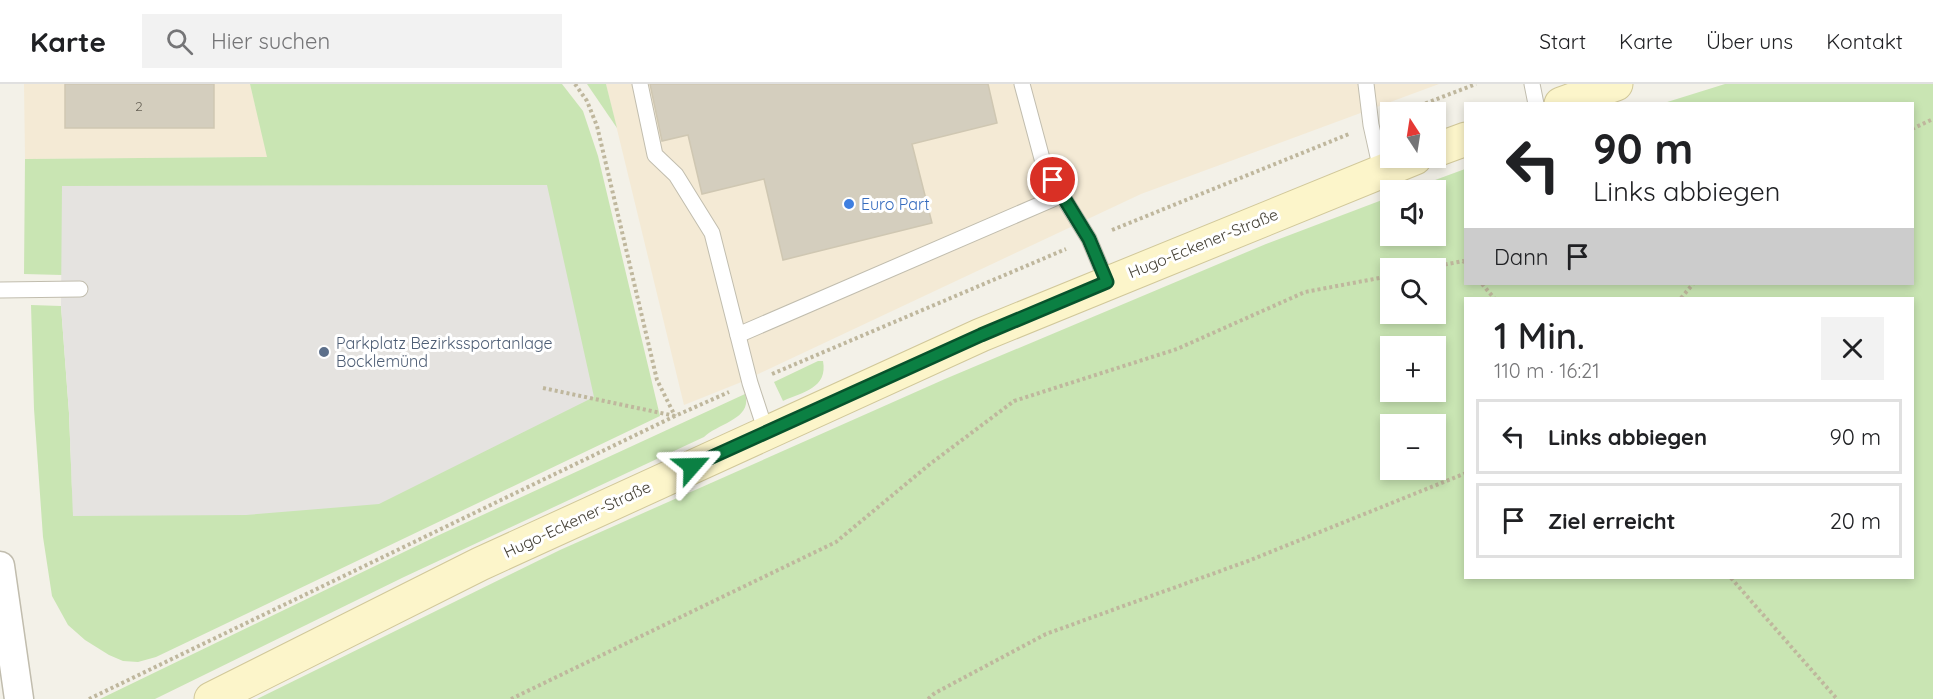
<!DOCTYPE html>
<html lang="de">
<head>
<meta charset="utf-8">
<style>
	body { margin:0; font-family:Quicksand,sans-serif; background:#f2f2f2; color:#202124; height:100vh; display:flex; flex-direction:column; font-size:22px; white-space:nowrap }
	* { box-sizing:border-box; margin:0 }
	p { font-size:20px; color:#757577 }
	.icon { flex:none; width:33px; height:33px; fill:none; stroke:currentColor; stroke-width:2; stroke-linecap:round; stroke-linejoin:round }
	.map { position:relative; flex:1; overflow:hidden }
	.side { position:absolute; left:1464px; top:213px; width:450px; height:282px; display:flex; flex-direction:column; background:#fff; border-radius:0px; box-shadow:0 3px 9px #0003 }
	.side>* { flex:none }
	.banner { position:absolute; left:1464px; top:18px; width:450px; height:183px; border-radius:0px; box-shadow:0 3px 9px #0003; background:#fff; color:#202124; overflow:hidden }
	.needle { width:39px; rotate:348deg }
	.fabs { position:absolute; left:1380px; top:18px; display:grid; gap:12px }
	.fabs a { display:grid; place-items:center; width:66px; height:66px; border-radius:0px; background:#fff; box-shadow:0 3px 9px #0003; font-size:30px }
	.pin { position:absolute; display:grid; place-items:center; width:51px; height:51px; color:#fff; margin:-26px; border:3px solid #fff; border-radius:50%; box-shadow:0 2px 6px #0007 }
	.me { position:absolute; width:66px; margin:-33px; rotate:65deg; stroke-linejoin:round; filter:drop-shadow(0 0 4px #0008) }
	.turn { display:flex; align-items:center; gap:21px; height:126px; padding:0 30px; font-size:27px }
	.turn .icon { width:78px; height:78px; stroke-width:2.5 }
	.turn b { display:block; font-size:42px; line-height:51px }
	.then { display:flex; align-items:center; height:57px; padding:0 30px; background:#0003; gap:12px; font-size:22px }
	.round { display:grid; place-items:center; flex:none; width:63px; height:63px; border-radius:0px; background:#f2f2f2 }
	.overview { display:flex; align-items:center; justify-content:space-between; height:102px; padding:0 30px }
	h1 { font-size:36px; font-weight:600; line-height:45px }
	ul { padding:0; list-style:none }
	li { display:flex; align-items:center; gap:18px; height:75px; margin:0 12px 9px; padding:0 18px; border:3px solid #e0e0e0; border-radius:0px }
	li div { flex:1 }
	li b { display:block; font-size:22px }
	li em { font-style:normal }
	header { display:flex; align-items:center; gap:36px; box-sizing:border-box; height:84px; padding:0 30px; background:#fff; border-bottom:2px solid #e0e0e0 }
	header strong { font-size:28px }
	nav { display:flex; gap:33px; margin-inline-start:auto; font-size:21px }
	.search { width:420px; height:54px; background:#f2f2f2; display:flex; align-items:center; gap:15px; box-sizing:border-box; padding:0 21px; border-radius:0px; color:#757577; font-size:22px }
	.map>svg:first-child { display:block }
	.commercial { fill:#f4ead5 }
	.green { fill:#c9e5b3; fill-rule:evenodd }
	.parking { fill:#e5e3e0 }
	.building { fill:#d4cebe; stroke:#cfc7b2; stroke-width:1.5 }
	.lines { fill:none; stroke-linecap:round; stroke-linejoin:round }
	.lane-casing { stroke:#c1bdae; stroke-width:17 }
	.street-casing { stroke:#c1bdae; stroke-width:31 }
	.secondary-casing { stroke:#d1c89a; stroke-width:35 }
	.path { stroke:#bfb79d; stroke-width:4; stroke-dasharray:3 3; stroke-linecap:butt }
	.lane { stroke:#fff; stroke-width:15 }
	.street { stroke:#fff; stroke-width:28 }
	.secondary { stroke:#fcf5ca; stroke-width:33 }
	.route-casing { stroke:#07532c; stroke-width:15 }
	.route { stroke:#0b8043; stroke-width:10 }
	.shop-dot { fill:#3f7fe0; stroke:#fff; stroke-width:2 }
	.service-dot { fill:#5c6f8a; stroke:#fff; stroke-width:2 }
	.labels { text-anchor:middle; stroke-width:6; stroke-linejoin:round; paint-order:stroke }
	.number-label { font-size:14px; fill:#6a6559 }
	.shop-label { font-size:16px; fill:#366cbe; stroke:#fff; text-anchor:start }
	.street-label { font-size:16px; fill:#464237; stroke:#fff }
	.service-label { font-size:16px; fill:#4e5e75; stroke:#fff; text-anchor:start }
</style>
</head>
<body>
<header>
<strong>Karte</strong>
<div class="search"><svg class="icon" aria-label="search" viewBox="0 0 24 24"><circle cx="10" cy="10" r="6"/><path d="M15 15l6 6"/></svg>Hier suchen</div>
<nav><a>Start</a><a>Karte</a><a>Über uns</a><a>Kontakt</a></nav>
</header>
<div class="map">
<svg width="1933" height="615" viewBox="0 0 1933 615">
	<rect width="100%" height="100%" fill="#f3f1e8"/>
	<g class="commercial">
		<polygon points="24,0 250,0 268,73 25,75"/>
		<polygon points="606,0 1439,0 1141,110 739,299 684,321"/>
	</g>
	<g class="green">
		<polygon points="250,0 562,0 583,27 598,72 660,332 156,573 138,578 123,577 109,571 85,556 68,541 52,512 43,453 34,325 31,221 61,222 69,329 73,432 63,102 62,191 24,190 25,75 267,73"/>
		<polygon points="587,0 606,0 617,44"/>
		<path d="M1725,0h208v615h-1676l303,-149 385,-171 321,-135 124,-47v39h46v-46h-28l57,-21 1,115h446v-180l-248,-1zM1390,184h46v46h-46zM1466,214h446v280h-446zM1390,262h46v46h-46zM1436,340v46h-46v-46z"/>
		<path d="M818,277h5c5,27 -20,31 -40,40l-9,-19z"/>
		<path d="M745,310c8,25 -26,29 -41,43l-300,140 -249,122h-55l337,-163z"/>
	</g>
	<polygon class="parking" points="547,101 594,313 379,420 246,431 73,432 69,329 61,222 62,102"/>
	<g class="building">
		<rect x="65" y="0" width="149" height="44"/>
		<polygon points="650,0 988,0 997,39 912,60 932,139 783,176 764,95 702,110 688,51 662,57"/>
	</g>
	<g class="lines">
		<g class="lane-casing">
			<g id="lane">
				<polyline points="640,0 655,71 676,91 712,149 750,299 766,348"/>
				<polyline points="1022,0 1044,82 1089,155 1107,198"/>
				<polyline points="1366,0 1371,41 1381,86"/>
				<polyline points="1532,0 1536,20"/>
				<polyline points="0,206 80,205"/>
				<polyline points="738,251 1062,111"/>
			</g>
		</g>
		<g class="street-casing">
			<polyline id="street" points="0,482 19,615"/>
		</g>
		<g class="secondary-casing">
			<g id="secondary">
				<polyline points="1561,20 1616,0"/>
				<polyline points="1436,66 1466,55"/>
				<polyline points="211,615 480,480 981,251 1415,74"/>
			</g>
		</g>
		<g class="path">
			<polyline points="575,0 587,17 597,42 657,296 675,332"/>
			<polyline points="1403,28 1476,0"/>
			<polyline points="1912,45 1933,35"/>
			<polyline points="1112,146 1349,50"/>
			<polyline points="1427,184 1463,177 1466,180"/>
			<polyline points="1482,200 1494,214"/>
			<polyline points="1681,214 1693,200"/>
			<polyline points="772,290 1066,165"/>
			<polyline points="543,304 675,332"/>
			<polyline points="1731,494 1837,615"/>
			<polyline points="89,615 675,332 729,308"/>
			<polyline points="511,615 836,458 930,380 1014,317 1177,265 1305,208 1390,192"/>
			<polyline points="928,615 935,609 1046,550 1248,477 1466,389"/>
		</g>
		<use href="#lane" class="lane"/>
		<use href="#street" class="street"/>
		<use href="#secondary" class="secondary"/>
	</g>
	<g class="lines">
		<g class="route-casing">
			<polyline id="route" points="692,382 981,251 1107,198 1089,155 1053,96"/>
		</g>
		<use href="#route" class="route"/>
	</g>
	<circle class="shop-dot" cx="849" cy="120" r="6"/>
	<circle class="service-dot" cx="324" cy="268" r="6"/>
	<g class="labels">
		<g class="number-label">
			<text x="139" y="27">2</text>
		</g>
		<g class="shop-label">
			<text x="861" y="126">Euro Part</text>
		</g>
		<g class="street-label">
			<text transform="translate(1203 159) rotate(-22)" y="6">Hugo-Eckener-Straße</text>
			<text transform="translate(577 435) rotate(-25)" y="6">Hugo-Eckener-Straße</text>
		</g>
		<g class="service-label">
			<text x="336" y="265">Parkplatz Bezirkssportanlage<tspan x="336" dy="18">Bocklemünd</tspan></text>
		</g>
	</g>
</svg>
<div class="fabs">
<a><svg class="needle" viewBox="-14 -14 28 28"><path d="M0-13l5 13h-10z" fill="#e53935"/><path d="M0 13l5-13h-10z" fill="#757577"/></svg></a>
<a><svg class="icon" aria-label="sound" viewBox="0 0 24 24"><path d="M4 9h4l5-4v14l-5-4H4zM17 9q2 3 0 6"/></svg></a>
<a><svg class="icon" aria-label="search" viewBox="0 0 24 24"><circle cx="10" cy="10" r="6"/><path d="M15 15l6 6"/></svg></a>
<a>+</a>
<a>−</a>
</div>
<div class="pin" style="left:1053px;top:96px;background:#d93025"><svg class="icon" aria-label="arrive" viewBox="0 0 24 24"><path d="M6 21V4h12l-3 4 3 4H6"/></svg></div>
<svg class="me" style="left:692px;top:382px" viewBox="-20 -20 40 40"><path d="M0-17L14 15 0 8-14 15z" fill="#0b8043" stroke="#fff" stroke-width="4"/></svg>
<div class="banner">
<div class="turn"><svg class="icon" aria-label="left" viewBox="0 0 24 24"><path d="M17 20v-9H6M10 6l-5 5 5 5"/></svg><div><b>90 m</b>Links abbiegen</div></div>
<div class="then">Dann<svg class="icon" aria-label="arrive" viewBox="0 0 24 24"><path d="M6 21V4h12l-3 4 3 4H6"/></svg></div>
</div>
<section class="side">
<div class="overview"><div><h1>1 Min.</h1><p>110 m · 16:21</p></div><a class="round"><svg class="icon" aria-label="close" viewBox="0 0 24 24"><path d="M6 6l12 12M18 6L6 18"/></svg></a></div>
<ul>
<li><svg class="icon" aria-label="left" viewBox="0 0 24 24"><path d="M17 20v-9H6M10 6l-5 5 5 5"/></svg><div><b>Links abbiegen</b></div><em>90 m</em></li>
<li><svg class="icon" aria-label="arrive" viewBox="0 0 24 24"><path d="M6 21V4h12l-3 4 3 4H6"/></svg><div><b>Ziel erreicht</b></div><em>20 m</em></li>
</ul>
</section>
</div>
</body>
</html>
